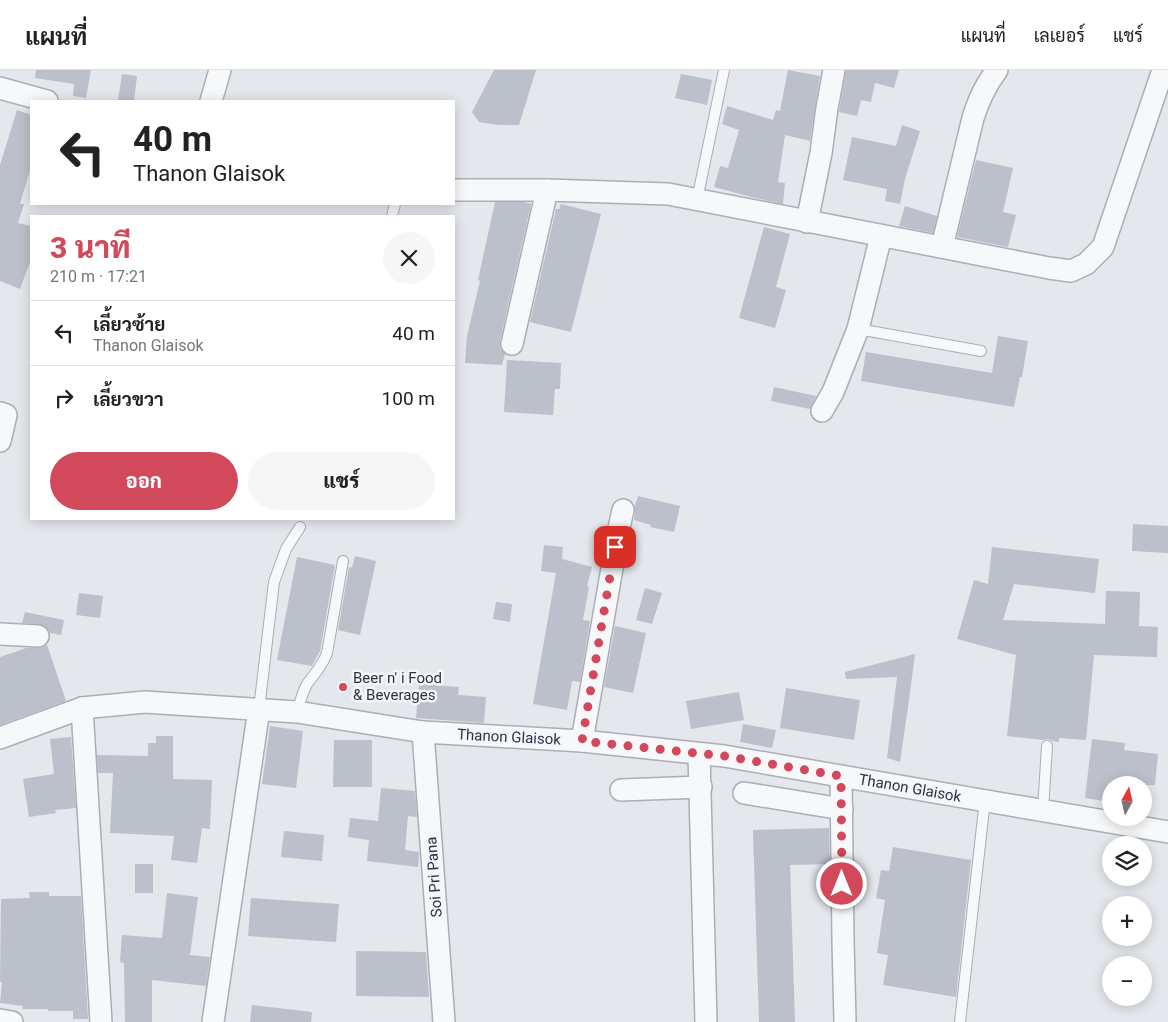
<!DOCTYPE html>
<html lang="th">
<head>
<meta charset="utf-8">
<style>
	body { margin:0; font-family:Roboto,Sarabun,sans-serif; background:#f6f6f6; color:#222; height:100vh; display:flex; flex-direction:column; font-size:19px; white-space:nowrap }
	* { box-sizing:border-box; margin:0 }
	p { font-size:16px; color:#767676 }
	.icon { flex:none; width:28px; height:28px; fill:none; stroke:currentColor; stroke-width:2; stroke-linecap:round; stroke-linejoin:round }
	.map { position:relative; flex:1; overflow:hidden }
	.drawer { position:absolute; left:30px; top:145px; width:425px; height:305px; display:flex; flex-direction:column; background:#fff; border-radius:0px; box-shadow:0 2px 12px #0003 }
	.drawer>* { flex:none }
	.top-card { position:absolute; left:30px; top:30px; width:425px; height:105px; border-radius:0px; box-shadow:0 2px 12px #0003; background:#fff; color:#222; overflow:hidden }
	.needle { width:32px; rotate:8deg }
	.tools { position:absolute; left:1102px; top:706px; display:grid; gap:10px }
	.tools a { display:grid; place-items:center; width:50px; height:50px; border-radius:50%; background:#fff; box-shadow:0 2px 12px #0003; font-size:25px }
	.pin { position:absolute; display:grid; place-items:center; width:42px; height:42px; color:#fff; margin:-21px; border-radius:10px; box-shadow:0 2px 8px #0006 }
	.me { position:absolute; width:55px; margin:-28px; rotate:0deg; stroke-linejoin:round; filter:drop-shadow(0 0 4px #0008) }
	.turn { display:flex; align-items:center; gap:18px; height:105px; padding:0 20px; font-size:22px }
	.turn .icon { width:65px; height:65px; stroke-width:2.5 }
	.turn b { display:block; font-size:35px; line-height:42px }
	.round { display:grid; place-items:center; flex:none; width:52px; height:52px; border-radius:26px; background:#f6f6f6 }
	.head { display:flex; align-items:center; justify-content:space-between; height:85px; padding:0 20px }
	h1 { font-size:30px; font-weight:800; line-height:38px; color:#d1495b }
	.primary-button { display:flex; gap:10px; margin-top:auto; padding:10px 20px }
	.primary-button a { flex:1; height:58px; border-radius:30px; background:#d1495b; color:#fff; font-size:20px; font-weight:800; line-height:58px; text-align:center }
	.primary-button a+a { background:#f6f6f6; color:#222 }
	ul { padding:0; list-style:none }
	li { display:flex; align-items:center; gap:15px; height:65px; padding:0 20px; border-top:1px solid #e0e0e0 }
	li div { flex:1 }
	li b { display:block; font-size:19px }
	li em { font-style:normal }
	header { display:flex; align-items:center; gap:30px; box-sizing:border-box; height:70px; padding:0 25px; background:#fff; border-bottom:1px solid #e0e0e0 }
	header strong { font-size:24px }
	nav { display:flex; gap:28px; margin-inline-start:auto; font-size:18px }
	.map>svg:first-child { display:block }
	.building { fill:#bbc0ca }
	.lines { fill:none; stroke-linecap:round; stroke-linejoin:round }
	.lane-casing { stroke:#a9aeb7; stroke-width:12 }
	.street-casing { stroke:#a9aeb7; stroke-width:24 }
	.lane { stroke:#f7f8fa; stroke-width:10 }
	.street { stroke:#f7f8fa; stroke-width:21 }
	.route { stroke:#d1495b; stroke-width:9; stroke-dasharray:0 16.2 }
	.poi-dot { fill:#d1495b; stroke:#f4f6f9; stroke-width:2 }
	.labels { text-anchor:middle; stroke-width:5; stroke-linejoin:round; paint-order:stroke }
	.poi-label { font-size:15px; fill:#2b3445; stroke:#f4f6f9; text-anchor:start }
	.street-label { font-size:15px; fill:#2b3445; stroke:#f4f6f9 }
</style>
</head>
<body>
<header>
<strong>แผนที่</strong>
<nav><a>แผนที่</a><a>เลเยอร์</a><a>แชร์</a></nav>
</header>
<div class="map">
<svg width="1168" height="952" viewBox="0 0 1168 952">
	<rect width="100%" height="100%" fill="#e4e7ec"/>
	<g class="building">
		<polygon points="36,0 91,0 86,28 73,26 74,14 35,8"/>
		<polygon points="494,0 536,0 519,55 498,55 479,52 472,42"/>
		<polygon points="788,0 820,6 810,71 785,65 778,112 785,113 783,134 751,127 714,117 720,96 728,98 739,60 722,54 727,36 773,50 776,40 780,41"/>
		<polygon points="846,0 899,0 894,18 875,13 871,32 861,30 857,46 839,42"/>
		<polygon points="122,4 137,6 134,31 118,31"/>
		<polygon points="681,4 712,10 707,35 675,28"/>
		<polygon points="17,40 31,45 31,96 20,134 24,134 18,153 31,156 31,189 20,219 0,211 0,95"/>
		<polygon points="902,55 920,61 905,109 900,134 885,131 887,119 843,110 852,67 896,76"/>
		<polygon points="976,90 1013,98 1003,142 1016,145 1008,177 957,167"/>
		<polygon points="495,132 524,132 531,134 500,271 500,278 505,284 502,295 465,293 467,266 480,211 478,210"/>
		<polygon points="561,134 601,144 571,262 530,252 556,139 559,139"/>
		<polygon points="905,136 937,146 933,163 899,156"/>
		<polygon points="764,157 790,164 776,217 786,220 775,258 739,248"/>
		<polygon points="998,266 1028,271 1022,307 1020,307 1014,337 861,311 866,282 992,303"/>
		<polygon points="507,290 561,293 560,319 555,319 553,345 504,342"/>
		<polygon points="774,317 816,326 810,339 771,331"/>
		<polygon points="638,426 680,436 674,462 650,457 651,455 634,450 635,442 635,436"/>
		<polygon points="1133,454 1168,456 1168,483 1132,481"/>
		<polygon points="544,475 563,477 562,489 592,497 587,516 589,517 583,550 590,551 580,612 572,611 567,640 533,634 556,503 541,501"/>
		<polygon points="992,477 1099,489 1095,523 1014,514 1003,550 1105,554 1106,521 1140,522 1139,556 1158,557 1157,587 1094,585 1086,670 1059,668 1059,672 1052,671 1048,669 1043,670 1007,666 1016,585 957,569 974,510 988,514"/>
		<polygon points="355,486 376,491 360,565 338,560 349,497 352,498"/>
		<polygon points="297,487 335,495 320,581 312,596 277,590"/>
		<polygon points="645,518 662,523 652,554 636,550"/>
		<polygon points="79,523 103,526 100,548 76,545"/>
		<polygon points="496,532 512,534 510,552 493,549"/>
		<polygon points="25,542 64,550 61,565 50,563 45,556 39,554 22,553"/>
		<polygon points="615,556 646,563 633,623 604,617"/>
		<polygon points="47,575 66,631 0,655 0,587 26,578 38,578 43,577"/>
		<polygon points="915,584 908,637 900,692 887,688 897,607 846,609 845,602"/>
		<polygon points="419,614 459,617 458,625 486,627 484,653 416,648"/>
		<polygon points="786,618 860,630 854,670 780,658"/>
		<polygon points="739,622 744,650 691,659 686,631"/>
		<polygon points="743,654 776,660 772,678 740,672"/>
		<polygon points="270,656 303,661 296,718 262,714"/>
		<polygon points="156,666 173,666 173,709 212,710 210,759 202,758 197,793 171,790 174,766 110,763 113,703 98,703 97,685 148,686 148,673 156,673"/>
		<polygon points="71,667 76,738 55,740 56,743 29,747 23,709 54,704 50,669"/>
		<polygon points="1092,669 1125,673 1124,680 1158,684 1155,715 1111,715 1111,732 1085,728"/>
		<polygon points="334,670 372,670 372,717 333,717"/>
		<polygon points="381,718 415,721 417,747 408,746 405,780 419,782 418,797 367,791 369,770 348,767 350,748 378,751"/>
		<polygon points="829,758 830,794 790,795 795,952 759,952 753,760"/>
		<polygon points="284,761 324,765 322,791 281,787"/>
		<polygon points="893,777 971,790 956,927 883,915 888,885 877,883 885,830 876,828 881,800 889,801"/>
		<rect x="135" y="794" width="18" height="29"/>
		<polygon points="29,822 49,822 49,826 81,826 88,949 73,949 73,941 48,941 48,939 22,939 23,936 0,933 2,912 0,912 1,829 30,828"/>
		<polygon points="167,823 198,827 190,885 210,887 206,916 152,910 152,952 125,952 124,893 120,892 122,865 162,868"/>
		<polygon points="251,828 339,834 336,872 248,866"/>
		<polygon points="356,881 426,882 429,927 356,926"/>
		<polygon points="252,935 312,942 311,952 250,952"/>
	</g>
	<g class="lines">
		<g class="lane-casing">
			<g id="lane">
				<polyline points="697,130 724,0"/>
				<polyline points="392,146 395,134"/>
				<polyline points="858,259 981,281"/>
				<polyline points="259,639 274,512 286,479 300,457"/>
				<path d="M297,642c3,-9 5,-19 10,-28 8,-11 15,-17 20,-31l16,-92"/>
				<polyline points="1043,740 1047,676"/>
				<polyline points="960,952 985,730"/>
			</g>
		</g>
		<g class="street-casing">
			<g id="street">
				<polyline points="0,18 47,31"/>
				<polyline points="211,31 220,0"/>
				<polyline points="454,120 547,120 668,124 1049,198 1071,201 1086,194 1103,177 1163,0"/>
				<polyline points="807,152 821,83 827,38 834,0"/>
				<path d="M942,177l31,-129c6,-19 12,-32 24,-48"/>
				<polyline points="512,274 547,120"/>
				<polyline points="822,341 833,322 858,259 881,166"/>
				<polyline points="0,343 6,345 0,371"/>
				<polyline points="0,564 38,566"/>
				<polyline points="82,638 101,952"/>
				<polyline points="423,662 444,952"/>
				<polyline points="0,668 82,638 145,632 297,642 423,662 582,671 724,686 1168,762"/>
				<polyline points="582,671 619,458 623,440"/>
				<polyline points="699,684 706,952"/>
				<polyline points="841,706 843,870 845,952"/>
				<polyline points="621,720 701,717"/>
				<polyline points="744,723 842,739"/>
				<polyline points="0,950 12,952"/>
				<polyline points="213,952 259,639"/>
			</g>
		</g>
		<use href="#lane" class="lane"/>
		<use href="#street" class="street"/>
	</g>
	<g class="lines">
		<polyline class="route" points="615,477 582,671 724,686 841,706 842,814"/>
	</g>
	<circle class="poi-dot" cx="343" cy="617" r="5"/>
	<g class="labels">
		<g class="poi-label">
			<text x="353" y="613">Beer n' i Food<tspan x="353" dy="17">&amp; Beverages</tspan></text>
		</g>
		<g class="street-label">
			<text transform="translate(509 667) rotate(3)" y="5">Thanon Glaisok</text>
			<text transform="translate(910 718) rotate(10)" y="5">Thanon Glaisok</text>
			<text transform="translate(434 807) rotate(-94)" y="5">Soi Pri Pana</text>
		</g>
	</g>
</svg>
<div class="tools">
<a><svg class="needle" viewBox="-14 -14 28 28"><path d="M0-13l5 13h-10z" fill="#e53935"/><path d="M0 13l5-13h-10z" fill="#767676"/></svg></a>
<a><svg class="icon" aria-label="layers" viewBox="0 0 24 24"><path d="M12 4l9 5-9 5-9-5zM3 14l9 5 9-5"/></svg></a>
<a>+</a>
<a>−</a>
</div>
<div class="pin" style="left:615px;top:477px;background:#d93025"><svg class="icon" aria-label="arrive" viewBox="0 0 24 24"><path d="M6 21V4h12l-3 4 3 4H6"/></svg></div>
<svg class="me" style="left:842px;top:814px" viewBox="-20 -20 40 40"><circle r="17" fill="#d1495b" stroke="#fff" stroke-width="3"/><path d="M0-11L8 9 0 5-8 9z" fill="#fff"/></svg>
<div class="top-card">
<div class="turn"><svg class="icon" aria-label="left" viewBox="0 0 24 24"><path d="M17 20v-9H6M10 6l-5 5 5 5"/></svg><div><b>40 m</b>Thanon Glaisok</div></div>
</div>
<section class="drawer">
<div class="head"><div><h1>3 นาที</h1><p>210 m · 17:21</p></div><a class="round"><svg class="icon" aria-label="close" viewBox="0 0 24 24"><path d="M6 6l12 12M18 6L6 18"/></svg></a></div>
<ul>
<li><svg class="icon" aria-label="left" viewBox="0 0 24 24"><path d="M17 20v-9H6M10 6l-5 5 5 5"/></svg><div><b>เลี้ยวซ้าย</b><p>Thanon Glaisok</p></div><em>40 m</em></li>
<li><svg class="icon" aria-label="right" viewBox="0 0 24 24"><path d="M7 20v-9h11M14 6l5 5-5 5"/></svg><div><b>เลี้ยวขวา</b></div><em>100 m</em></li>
</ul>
<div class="primary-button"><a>ออก</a><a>แชร์</a></div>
</section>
</div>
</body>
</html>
